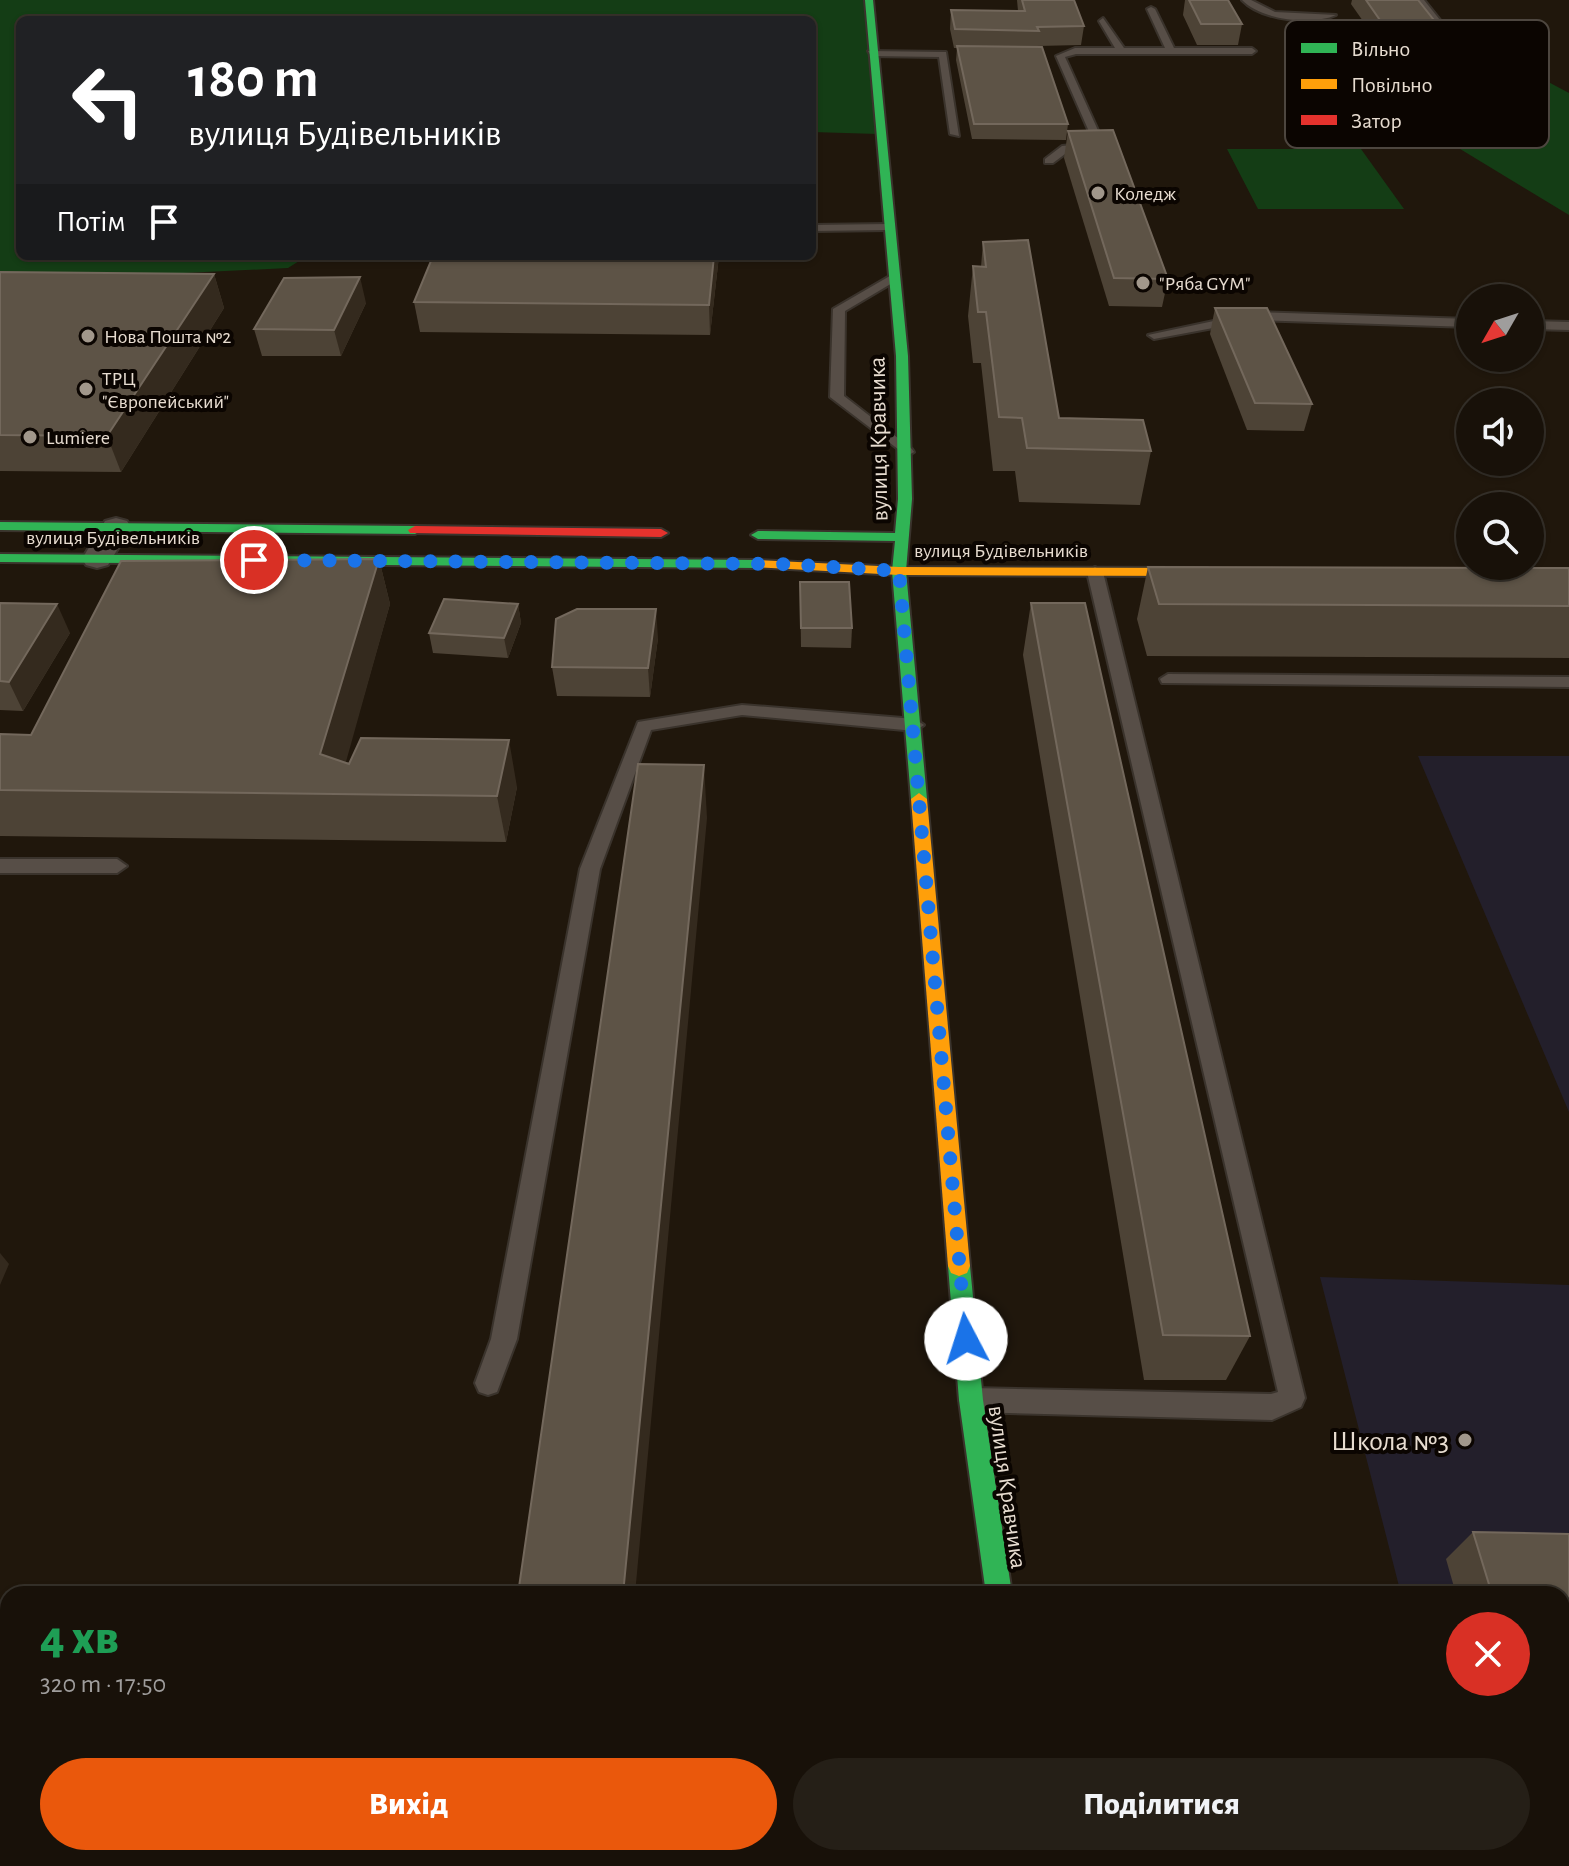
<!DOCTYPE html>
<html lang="uk">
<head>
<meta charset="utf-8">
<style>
	body { margin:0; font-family:"Alegreya Sans",sans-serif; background:#251f17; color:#f1f3f6; height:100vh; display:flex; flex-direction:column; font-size:30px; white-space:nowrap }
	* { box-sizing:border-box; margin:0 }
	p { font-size:26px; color:#9f9d9c }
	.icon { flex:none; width:44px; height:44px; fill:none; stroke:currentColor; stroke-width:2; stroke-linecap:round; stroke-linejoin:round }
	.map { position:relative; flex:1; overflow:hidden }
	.panel { position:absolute; left:0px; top:1586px; width:1570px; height:280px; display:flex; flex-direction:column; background:#181109; border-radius:24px 24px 0 0; box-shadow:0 2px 6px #0004,0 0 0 2px #36312a }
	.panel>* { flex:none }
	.hud { position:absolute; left:16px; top:16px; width:800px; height:244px; border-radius:12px; box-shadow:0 2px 6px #0004,0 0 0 2px #36312a; background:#202124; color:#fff; overflow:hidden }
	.needle { width:52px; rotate:231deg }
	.fabs { position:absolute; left:1456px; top:284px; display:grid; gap:16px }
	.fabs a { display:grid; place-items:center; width:88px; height:88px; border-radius:50%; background:#181109; box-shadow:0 2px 6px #0004,0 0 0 2px #36312a; font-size:40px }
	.pin { position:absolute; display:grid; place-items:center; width:68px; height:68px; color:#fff; margin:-34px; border:4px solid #fff; border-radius:50%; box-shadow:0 2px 8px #0007 }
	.me { position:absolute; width:88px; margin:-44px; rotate:355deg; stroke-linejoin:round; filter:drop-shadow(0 0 6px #0008) }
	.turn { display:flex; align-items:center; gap:28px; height:168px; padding:0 40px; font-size:36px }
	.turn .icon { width:104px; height:104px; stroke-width:2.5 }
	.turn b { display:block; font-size:56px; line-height:68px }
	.then { display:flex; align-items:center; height:76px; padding:0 40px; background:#0003; gap:16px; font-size:30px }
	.round { display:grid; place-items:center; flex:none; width:84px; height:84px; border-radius:42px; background:#251f17 }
	.headline { display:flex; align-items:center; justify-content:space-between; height:136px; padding:0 40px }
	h1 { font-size:48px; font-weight:800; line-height:60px; color:#1e9e55 }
	.cta { display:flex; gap:16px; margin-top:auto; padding:16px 40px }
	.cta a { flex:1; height:92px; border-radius:48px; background:#ea580c; color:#fff; font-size:32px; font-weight:800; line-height:92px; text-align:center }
	.cta a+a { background:#251f17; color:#f1f3f6 }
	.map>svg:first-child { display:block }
	.education { fill:#231f2b }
	.green { fill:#143d15 }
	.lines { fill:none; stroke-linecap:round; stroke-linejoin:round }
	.lane-casing { stroke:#3a332c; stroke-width:4 }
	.street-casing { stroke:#3a332c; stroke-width:4 }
	.fast-casing { stroke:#3a332c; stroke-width:4 }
	.slow-casing { stroke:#3a332c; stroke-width:4 }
	.jam-casing { stroke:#3a332c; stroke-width:4 }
	.lane { fill:#574e47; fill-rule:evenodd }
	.street { fill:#574e47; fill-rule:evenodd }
	.fast { fill:#30b455; fill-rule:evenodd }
	.slow { fill:#ff9f0a; fill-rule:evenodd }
	.jam { fill:#e5322d; fill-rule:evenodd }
	.wall { fill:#4d4336 }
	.shaded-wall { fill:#342a1e }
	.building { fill:#5d5346; stroke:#73685c; stroke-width:2 }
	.route { stroke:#1a73e8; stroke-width:14; stroke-dasharray:0 25.2 }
	.poi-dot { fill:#a1978b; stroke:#0b0501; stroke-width:3 }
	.labels { text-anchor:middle; stroke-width:8; stroke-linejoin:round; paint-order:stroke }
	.far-poi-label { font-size:20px; fill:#e7dcd0; stroke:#0b0501; text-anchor:start }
	.far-street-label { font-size:20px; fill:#e7dcd0; stroke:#0b0501 }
	.street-label { font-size:24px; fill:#e7dcd0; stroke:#0b0501 }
	.near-poi-label { font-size:28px; fill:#e7dcd0; stroke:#0b0501; text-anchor:end }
	.key { fill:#0b0501; stroke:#4d463f; stroke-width:2 }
	.key-label { font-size:22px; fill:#e7dcd0 }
</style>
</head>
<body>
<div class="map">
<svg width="1569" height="1866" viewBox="0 0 1569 1866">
	<rect width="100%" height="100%" fill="#20170c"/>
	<g class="education">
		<polygon points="1418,756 1569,756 1569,1112"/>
		<polygon points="1320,1277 1569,1285 1569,1866 1470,1866 1468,1858 1562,1858 1562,1594 1401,1594"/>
	</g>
	<g class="green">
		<polygon points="0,0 869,0 878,134 812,132 812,20 20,20 20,256 307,256 288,268 0,282"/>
		<polygon points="1522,68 1569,93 1569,215 1358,87"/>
		<polygon points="1227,149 1361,149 1404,209 1258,209"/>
	</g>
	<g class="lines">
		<g class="lane-casing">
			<g id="lane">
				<path d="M1242,0h9l24,12 61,3c-24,11 -75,5 -94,-15z"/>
				<polygon points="1416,0 1424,0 1448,30 1442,30"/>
				<polygon points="1151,7 1155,9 1174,48 1252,48 1256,51 1252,54 1076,54 1065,57 1105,146 1069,151 1053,163 1045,163 1045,159 1062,146 1094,143 1056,56 1075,48 1115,48 1099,21 1103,18 1124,48 1165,48 1147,9"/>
				<polygon points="868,51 946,52 959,136 950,134 939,57 871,56"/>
				<polygon points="812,225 889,224 895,227 889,230 812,231"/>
				<polygon points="895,273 899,275 899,279 845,311 844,396 912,449 914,452 907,456 830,397 833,309"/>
				<polygon points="1256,312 1470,319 1470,327 1256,320 1154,339 1148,335"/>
				<polygon points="1530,321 1569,322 1569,330 1530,329"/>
				<polygon points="1095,567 1103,572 1305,1398 1301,1407 1272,1420 972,1412 963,1409 959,1400 963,1391 972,1388 1271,1394 1278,1392 1087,572"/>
				<polygon points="1168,674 1569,677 1569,687 1162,683 1160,679"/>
				<polygon points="742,705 915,719 924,725 915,731 742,715 651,730 600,869 517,1339 497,1392 488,1395 479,1392 475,1383 491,1339 580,869 638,722"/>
				<polygon points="0,859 117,859 127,866 117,873 0,873"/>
			</g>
		</g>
		<g class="street-casing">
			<polygon id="street" points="116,518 127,521 131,527 108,565 97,568 86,565 82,559 105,521"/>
		</g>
		<g class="fast-casing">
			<g id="fast">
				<polygon points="865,0 873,0 908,356 912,499 906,571 927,799 919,805 911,799 892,571 895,541 758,539 751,535 758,531 895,533 898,499 896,356"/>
				<polygon points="0,522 415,526 422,530 415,534 0,530"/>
				<polygon points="0,554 759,560 766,564 759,568 0,562"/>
				<polygon points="959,1256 967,1259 970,1266 983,1400 1012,1594 986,1594 959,1400 948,1266 951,1259"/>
			</g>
		</g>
		<g class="slow-casing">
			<g id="slow">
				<polygon points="759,560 899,567 1207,568 1214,572 1207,576 899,575 754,567 754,561"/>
				<polygon points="919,793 927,799 970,1266 967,1273 959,1276 951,1273 948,1266 911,799"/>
			</g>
		</g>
		<g class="jam-casing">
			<g id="jam">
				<polygon points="415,526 661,529 668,533 661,537 410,533 408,530"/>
				<polygon points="1013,1858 1041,1858 1042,1866 1014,1866"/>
			</g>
		</g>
		<use href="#lane" class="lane"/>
		<use href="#street" class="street"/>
		<use href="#fast" class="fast"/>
		<use href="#slow" class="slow"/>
		<use href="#jam" class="jam"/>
	</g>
	<g class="wall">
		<polygon points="1017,0 1074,0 1084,26 1081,45 1037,46 1068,124 1066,140 972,139 956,60 957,48 954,48 950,29 951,10 1018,11"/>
		<polygon points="1185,0 1228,0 1242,24 1238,45 1197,45 1183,15"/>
		<polygon points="1352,0 1418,0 1437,24 1432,42 1377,41 1351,4"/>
		<polygon points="1068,131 1168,279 1162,307 1109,306 1064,158"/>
		<polygon points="983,242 1059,418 1151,451 1140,505 1019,502 1015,471 993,471 981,363 973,363 968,316 973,266 981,267"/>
		<polygon points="433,256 719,256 710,335 420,332 414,302"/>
		<polygon points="0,272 214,274 224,308 121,472 0,471"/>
		<polygon points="366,303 341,356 262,356 254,329"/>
		<polygon points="1215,308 1312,404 1304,431 1247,430 1210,334"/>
		<polygon points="379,559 390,604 345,762 517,787 506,842 0,836 0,734 31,735"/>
		<polygon points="1148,567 1569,568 1569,658 1147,656 1137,619"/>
		<polygon points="800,582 852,628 851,648 801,647"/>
		<polygon points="0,603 70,633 23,711 0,710"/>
		<polygon points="1031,603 1250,1336 1226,1380 1144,1380 1023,655"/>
		<polygon points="518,604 521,623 508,658 433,653 429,633"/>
		<polygon points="658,638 650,697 557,696 552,667"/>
		<polygon points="1473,1532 1569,1534 1569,1679 1562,1679 1562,1594 1456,1594 1446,1559"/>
	</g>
	<g class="shaded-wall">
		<polygon points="714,256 719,256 710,335 709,305"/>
		<polygon points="214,274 224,308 121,472 107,436"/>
		<polygon points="360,277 366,303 341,356 334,330"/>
		<polygon points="379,559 390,604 337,794 320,754"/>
		<polygon points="57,604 70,633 23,711 9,682"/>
		<polygon points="518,604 521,623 508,658 504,638"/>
		<polygon points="656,609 658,638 650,697 648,668"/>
		<polygon points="509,740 517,787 506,842 497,796"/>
		<polygon points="704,765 707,818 635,1594 623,1594"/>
		<polygon points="0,1253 9,1264 0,1285"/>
		<polygon points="487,1858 495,1858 494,1866 486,1866"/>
	</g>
	<g class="building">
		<polygon points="1022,0 1074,0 1084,26 1037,27 1039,31 955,29 951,10 1025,11"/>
		<polygon points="1189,0 1228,0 1242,24 1201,24"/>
		<polygon points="1366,0 1418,0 1437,24 1382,23"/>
		<polygon points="957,46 1042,47 1068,124 974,124"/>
		<polygon points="1113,130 1168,279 1114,278 1068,131"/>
		<polygon points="1028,240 1059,418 1143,420 1151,451 1027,448 1022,418 999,417 986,312 978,312 973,266 986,267 983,242"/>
		<polygon points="433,256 714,256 709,305 414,302"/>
		<polygon points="0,272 214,274 107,436 0,435"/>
		<polygon points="360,277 334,330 254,329 284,278"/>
		<polygon points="1215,308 1267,308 1312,404 1255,403"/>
		<polygon points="379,559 320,754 349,764 361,738 509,740 497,796 0,790 0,734 31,735 121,561"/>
		<polygon points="1148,567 1569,568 1569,606 1159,604"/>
		<polygon points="800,582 849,582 852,628 801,628"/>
		<polygon points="444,599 518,604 504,638 429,633"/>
		<polygon points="0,603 57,604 9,682 0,681"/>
		<polygon points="1031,603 1085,603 1250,1336 1163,1335"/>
		<polygon points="577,609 656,609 648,668 552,667 556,619"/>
		<polygon points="638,764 704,765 623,1594 518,1594"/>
		<polygon points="1473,1532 1569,1534 1569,1655 1562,1655 1562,1594 1492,1594"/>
		<polygon points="353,1858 487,1858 486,1866 352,1866"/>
	</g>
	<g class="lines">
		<polyline class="route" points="254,560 781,564 899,571 966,1339"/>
	</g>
	<g class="poi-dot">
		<circle cx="1098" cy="193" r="8"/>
		<circle cx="1143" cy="283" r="8"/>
		<circle cx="88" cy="336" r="8"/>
		<circle cx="86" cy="389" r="8"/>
		<circle cx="30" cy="437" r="8"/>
		<circle cx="1465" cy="1440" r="8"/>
	</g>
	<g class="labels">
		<g class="far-poi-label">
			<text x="1114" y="200">Коледж</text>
			<text x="1159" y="290">"Ряба GYM"</text>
			<text x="104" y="343">Нова Пошта №2</text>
			<text x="102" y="385">ТРЦ<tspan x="102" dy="23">"Європейський"</tspan></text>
			<text x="46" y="444">Lumiere</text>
		</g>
		<g class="far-street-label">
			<text x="113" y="544">вулиця Будівельників</text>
			<text x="1001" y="557">вулиця Будівельників</text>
		</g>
		<g class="street-label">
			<text transform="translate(878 439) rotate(-91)" y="8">вулиця Кравчика</text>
			<text transform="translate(1008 1487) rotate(82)" y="8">вулиця Кравчика</text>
		</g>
		<g class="near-poi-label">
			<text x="1449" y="1450">Школа №3</text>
		</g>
	</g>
	<rect x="1285" y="20" width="264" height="128" rx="12" class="key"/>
	<rect x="1301" y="43" width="36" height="10" fill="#30b455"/>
	<rect x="1301" y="79" width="36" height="10" fill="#ff9f0a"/>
	<rect x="1301" y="115" width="36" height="10" fill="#e5322d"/>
	<g class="key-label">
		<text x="1351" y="56">Вільно</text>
		<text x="1351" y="92">Повільно</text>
		<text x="1351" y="128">Затор</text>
	</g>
</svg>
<div class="fabs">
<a><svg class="needle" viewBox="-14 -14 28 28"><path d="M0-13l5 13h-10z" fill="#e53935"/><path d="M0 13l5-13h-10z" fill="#9f9d9c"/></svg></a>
<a><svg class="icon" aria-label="sound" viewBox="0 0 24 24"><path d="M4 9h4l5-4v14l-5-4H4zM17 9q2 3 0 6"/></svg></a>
<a><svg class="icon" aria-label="search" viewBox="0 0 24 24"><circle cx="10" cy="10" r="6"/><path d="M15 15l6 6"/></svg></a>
</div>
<div class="pin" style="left:254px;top:560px;background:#d93025"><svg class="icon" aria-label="arrive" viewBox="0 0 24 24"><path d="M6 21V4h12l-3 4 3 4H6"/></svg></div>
<svg class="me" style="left:966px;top:1339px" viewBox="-20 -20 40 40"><circle r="19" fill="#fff"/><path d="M0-13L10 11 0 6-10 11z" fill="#1a73e8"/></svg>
<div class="hud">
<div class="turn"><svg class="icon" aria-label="left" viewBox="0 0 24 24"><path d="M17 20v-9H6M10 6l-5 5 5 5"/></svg><div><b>180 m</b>вулиця Будівельників</div></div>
<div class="then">Потім<svg class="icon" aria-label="arrive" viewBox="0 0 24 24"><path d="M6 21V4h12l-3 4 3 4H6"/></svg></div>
</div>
<section class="panel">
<div class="headline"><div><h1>4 хв</h1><p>320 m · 17:50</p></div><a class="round" style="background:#d93025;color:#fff"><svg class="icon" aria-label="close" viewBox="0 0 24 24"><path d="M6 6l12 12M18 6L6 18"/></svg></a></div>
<div class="cta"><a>Вихід</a><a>Поділитися</a></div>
</section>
</div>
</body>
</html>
